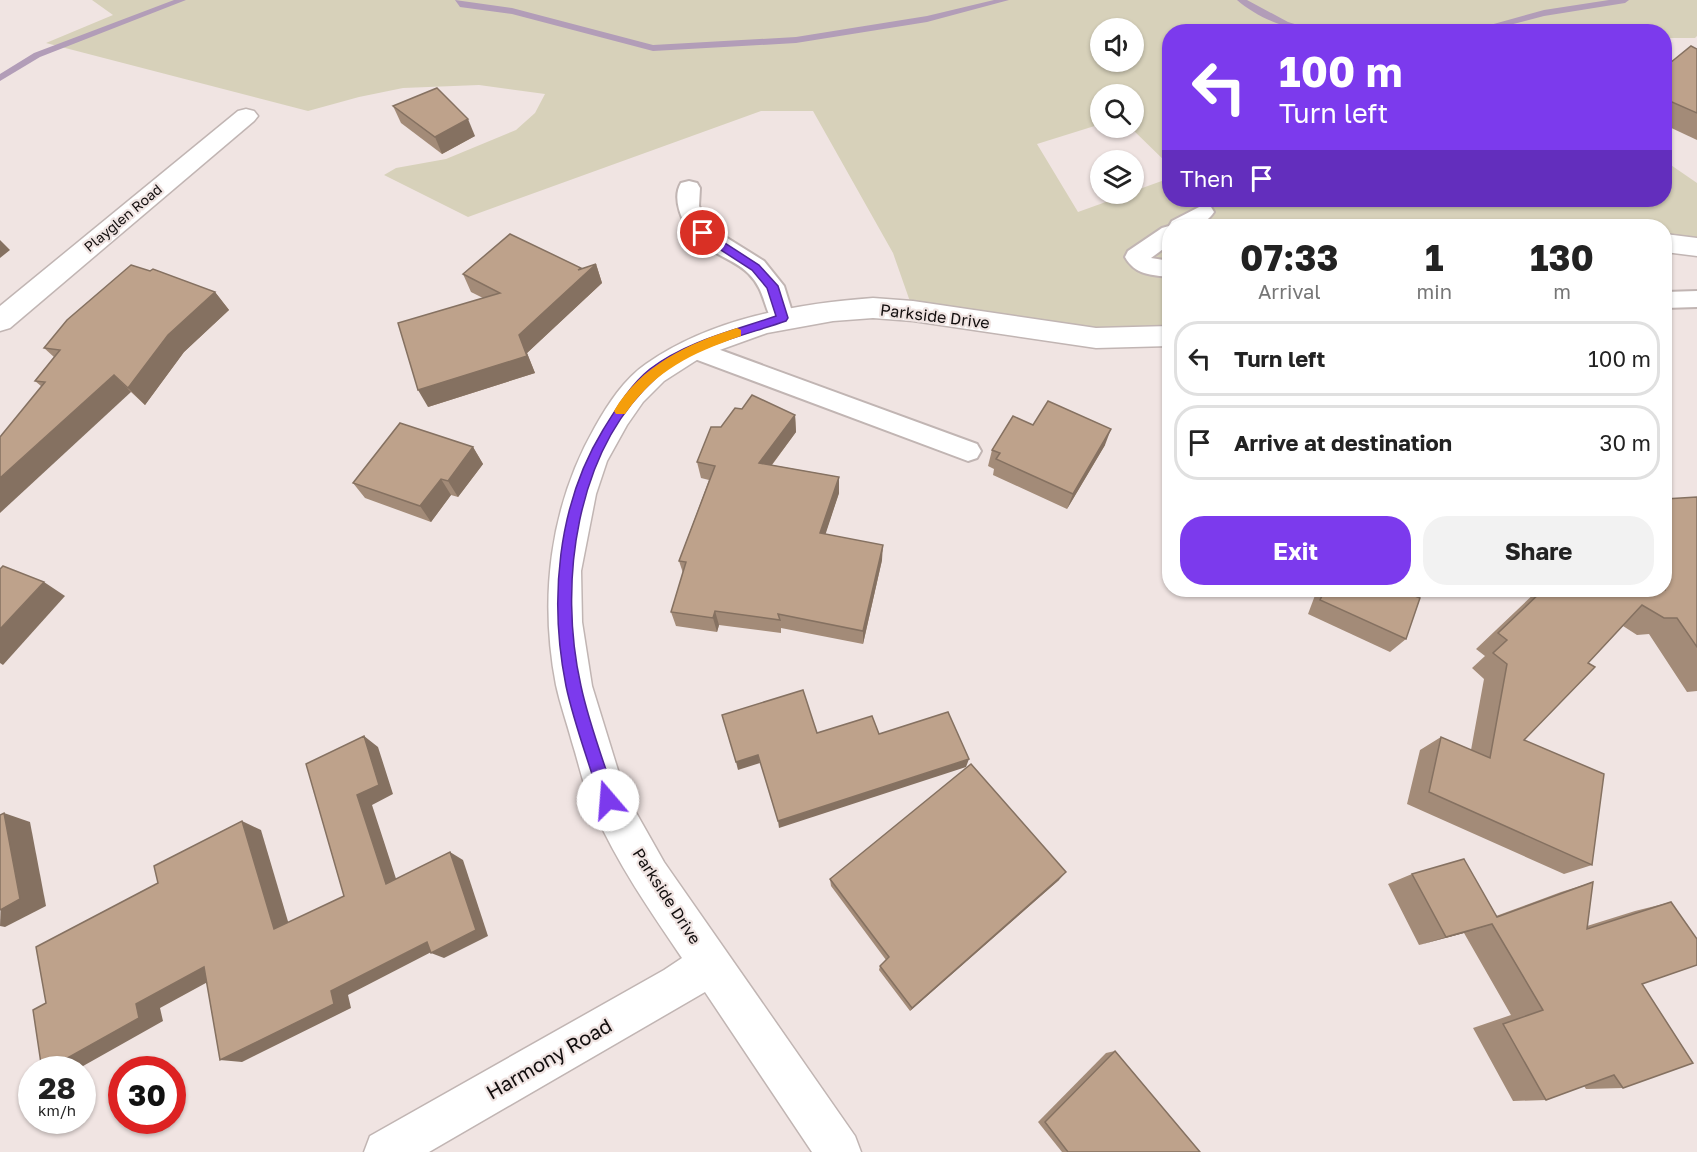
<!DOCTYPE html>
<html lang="en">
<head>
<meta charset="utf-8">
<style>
	body { margin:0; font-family:"Golos Text",sans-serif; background:#f2f2f2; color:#222; height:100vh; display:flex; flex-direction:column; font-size:22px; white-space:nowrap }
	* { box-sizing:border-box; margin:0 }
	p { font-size:20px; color:#767676 }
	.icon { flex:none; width:33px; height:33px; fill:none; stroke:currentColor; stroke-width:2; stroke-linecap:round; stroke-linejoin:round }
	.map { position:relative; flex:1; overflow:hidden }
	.details { position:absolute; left:1162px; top:219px; width:510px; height:378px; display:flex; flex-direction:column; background:#fff; border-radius:24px; box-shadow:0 2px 4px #0004 }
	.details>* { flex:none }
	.banner { position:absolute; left:1162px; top:24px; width:510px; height:183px; border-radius:24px; box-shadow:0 2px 4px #0004; background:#7c3aed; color:#fff; overflow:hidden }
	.fabs { position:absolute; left:1090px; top:18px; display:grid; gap:12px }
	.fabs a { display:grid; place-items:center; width:54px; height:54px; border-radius:50%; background:#fff; box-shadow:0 2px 4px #0004; font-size:30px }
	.speed { position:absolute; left:18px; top:1056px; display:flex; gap:12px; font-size:30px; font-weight:700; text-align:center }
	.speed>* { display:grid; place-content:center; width:78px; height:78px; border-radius:50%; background:#fff; box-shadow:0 2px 4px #0004; line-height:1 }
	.speed small { font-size:15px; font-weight:400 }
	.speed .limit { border:9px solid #d22; background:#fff; color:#111 }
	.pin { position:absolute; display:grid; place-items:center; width:51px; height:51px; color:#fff; margin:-26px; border:3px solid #fff; border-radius:50%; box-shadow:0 2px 6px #0007 }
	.me { position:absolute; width:66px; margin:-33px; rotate:342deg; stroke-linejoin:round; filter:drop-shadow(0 0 4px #0008) }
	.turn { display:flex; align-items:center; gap:21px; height:126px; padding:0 18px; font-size:27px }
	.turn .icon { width:78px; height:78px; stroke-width:2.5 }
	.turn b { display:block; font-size:42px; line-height:51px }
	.then { display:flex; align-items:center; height:57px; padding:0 18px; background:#0003; gap:12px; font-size:22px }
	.eta { display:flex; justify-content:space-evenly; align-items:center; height:102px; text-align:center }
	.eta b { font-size:36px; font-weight:700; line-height:42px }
	.button { display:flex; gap:12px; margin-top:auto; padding:12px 18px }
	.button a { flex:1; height:69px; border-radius:24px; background:#7c3aed; color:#fff; font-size:24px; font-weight:700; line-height:69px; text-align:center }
	.button a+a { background:#f2f2f2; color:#222 }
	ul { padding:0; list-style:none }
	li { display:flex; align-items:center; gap:18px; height:75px; margin:0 12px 9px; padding:0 6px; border:3px solid #e0e0e0; border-radius:24px }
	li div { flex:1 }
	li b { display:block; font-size:22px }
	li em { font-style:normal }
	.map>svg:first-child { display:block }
	.green { fill:#d7d1ba; fill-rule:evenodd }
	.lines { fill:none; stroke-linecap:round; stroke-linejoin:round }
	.stream { fill:#b29db8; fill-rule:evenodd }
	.service-casing { stroke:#c1b5b3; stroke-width:4 }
	.minor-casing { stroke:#c1b5b3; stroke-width:3 }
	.service { fill:#fff; fill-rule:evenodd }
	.minor { fill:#fff; fill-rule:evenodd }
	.wall { fill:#a38b78 }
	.shaded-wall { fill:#857161 }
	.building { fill:#bea28b; stroke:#857161; stroke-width:1.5 }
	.route { fill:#7c3aed; stroke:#51269a; stroke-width:1.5 }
	.slow { fill:#f59e0b }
	.labels { text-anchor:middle; stroke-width:4.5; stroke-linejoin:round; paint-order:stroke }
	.far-street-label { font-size:14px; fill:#110d0d; stroke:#f0e4e2 }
	.street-label { font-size:16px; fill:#110d0d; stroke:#f0e4e2 }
	.near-street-label { font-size:20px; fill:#110d0d; stroke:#f0e4e2 }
</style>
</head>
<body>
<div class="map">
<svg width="1697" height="1152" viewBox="0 0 1697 1152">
	<rect width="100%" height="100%" fill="#f0e4e2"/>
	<path class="green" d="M92,0h1605v36l-2,2h-30v-6h-495v134l-39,-38h3v-34h-33v30l-64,20 41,68 50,-18h6v-3l36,-13v22h495v-39l32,22v64l-32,-4v-17h-495v109l-24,3 -233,-28 -20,-57 -80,-142h-52l-293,106 -84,-42 12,-7 50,-9 70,-29 19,-17 10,-19 -66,-9 -76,3 -44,9 -51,14 -262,-68 67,-28zM1101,28h33v34h-33z"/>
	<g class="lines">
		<g class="stream">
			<polygon points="174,0 186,0 40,57 0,81 0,74 34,53"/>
			<polygon points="455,0 512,8 653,45 796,37 927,16 994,0 1009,0 927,22 796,43 653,51 512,14 460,7"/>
			<path d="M1237,0h10l41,22 33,10c-29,0 -62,-13 -84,-32z"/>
			<polygon points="1609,0 1629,0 1625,3 1544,16 1482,32 1465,32 1544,10"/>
		</g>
		<g class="service-casing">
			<g id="service">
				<path d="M689,181l8,2 3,5 -1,18 12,22 53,33 20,25 10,32 -4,6 -8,3 -8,-3c-11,-18 -9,-34 -25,-50 -14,-15 -39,-20 -54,-36 -12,-13 -24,-39 -14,-55z"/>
				<path d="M1203,205l8,2 3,5c-10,16 -27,14 -44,14v18l-19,14 19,3v16c-19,-2 -35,-2 -45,-20l3,-6 34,-23 7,-2 3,-5z"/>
				<polygon points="1697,291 1697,307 1665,308 1665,292"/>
				<polygon points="693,340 977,444 981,451 977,458 968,461 684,355 681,349 684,343"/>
			</g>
		</g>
		<g class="minor-casing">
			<g id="minor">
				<polygon points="246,109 254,111 258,116 254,121 10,328 0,331 0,306 238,111"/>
				<polygon points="1665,234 1697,238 1697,256 1665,252"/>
				<path d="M873,298l40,3 183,27 74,-2v20l-74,2 -183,-27 -40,-3 -40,3 -66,12 -64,23 -39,25 -21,21 -16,23 -20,36 -11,33 -15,77 1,51 10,64 33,107 39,69 191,274 6,16h-49l-107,-160 -276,160h-65l6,-16 294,-166 18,-12c-32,-47 -65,-95 -88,-147 -10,-22 -15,-47 -22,-69 -5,-19 -12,-38 -16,-57 -17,-88 -6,-179 39,-258 13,-23 29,-48 51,-63 66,-46 149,-60 227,-66z"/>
			</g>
		</g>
		<use href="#service" class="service"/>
		<use href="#minor" class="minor"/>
	</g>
	<g class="wall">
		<polygon points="1697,49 1697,140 1665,125 1665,67"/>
		<polygon points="393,106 475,136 442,154 401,123"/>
		<polygon points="596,264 602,283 527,353 535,373 428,407 483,298 471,292 463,274 581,268 581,269"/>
		<polygon points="150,271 215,292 229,310 184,352 145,405 131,392 41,386 35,381 54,357 44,348"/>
		<polygon points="742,409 795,415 796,432 772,465 839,477 839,493 825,534 882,560 863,644 781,628 781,633 719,625 717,632 676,626 671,612 683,573 679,561 709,480 701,478 697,462"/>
		<polygon points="1033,425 1105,445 1067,509 993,475 994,469 988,466 992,450"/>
		<polygon points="473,447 483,464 458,497 451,495 431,522 365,498 353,483"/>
		<polygon points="1697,497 1697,691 1687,692 1649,634 1637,635 1623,626 1588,663 1524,740 1592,865 1564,874 1407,804 1420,750 1441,737 1471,750 1484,679 1472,668 1485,656 1476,649 1538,590 1665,590"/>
		<polygon points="1317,590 1400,590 1406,639 1390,652 1308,614"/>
		<polygon points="1412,874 1496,916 1561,892 1593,882 1587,926 1635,911 1671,902 1642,984 1623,1088 1586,1089 1584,1086 1546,1100 1513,1101 1473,1028 1511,1015 1464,933 1419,945 1388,884"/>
		<polygon points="830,879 1059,880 910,1011 879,970 880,966 886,960 831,886"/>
		<polygon points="1115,1051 1200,1152 1062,1152 1038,1122 1106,1053"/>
	</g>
	<g class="shaded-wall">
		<polygon points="468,119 475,136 442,154 435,137"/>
		<polygon points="0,240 10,250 0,258"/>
		<polygon points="596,264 602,283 527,353 535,373 428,407 418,390 519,335 578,270 581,268 583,276"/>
		<polygon points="215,292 229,310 184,352 145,405 128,388 168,335"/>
		<polygon points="114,375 131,392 0,513 0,478"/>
		<polygon points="795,415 796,432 761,479 759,463"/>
		<polygon points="1111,429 1105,445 1067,509 1073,494"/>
		<polygon points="473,447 483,464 458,497 448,481"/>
		<polygon points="839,477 839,493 821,548 820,533"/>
		<polygon points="441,479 451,495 431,522 420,506"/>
		<polygon points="883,545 882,560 863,644 863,631"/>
		<polygon points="44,582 65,596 3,665 0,663 0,629"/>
		<polygon points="715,611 719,625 717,632 713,618"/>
		<polygon points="364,736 378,747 393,794 372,805 400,891 386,884 357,795"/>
		<polygon points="758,755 760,763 738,770 736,762"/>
		<polygon points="969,759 966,767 779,828 778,821"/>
		<polygon points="4,813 30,822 46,906 5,927 0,926"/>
		<polygon points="242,821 261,830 292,935 274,929"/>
		<polygon points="450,852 463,860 488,936 444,958 431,953"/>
		<polygon points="1066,872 1059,880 910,1011 912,1008"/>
		<polygon points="1492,924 1464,933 1419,945 1446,937"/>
		<polygon points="427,942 441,947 348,995 351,1008 242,1062 220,1060 331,991"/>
		<polygon points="204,967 226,972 160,1008 163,1021 76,1070 46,1070 136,1004"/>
	</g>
	<g class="building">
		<polygon points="1691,46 1697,49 1697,113 1665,99 1665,67"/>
		<polygon points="437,88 468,119 435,137 393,106"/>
		<polygon points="510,234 581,268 578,270 596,264 519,335 527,356 418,390 398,323 500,293 463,274"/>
		<polygon points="131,265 150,271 153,269 215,292 168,335 128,388 114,375 0,478 0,437 45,382 35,381 60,350 44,348 67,320"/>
		<polygon points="752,395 795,415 759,463 839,477 820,533 883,545 863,631 778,614 780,620 715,611 713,618 671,612 686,562 679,561 715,466 697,462 711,427 721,427 735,408 742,409"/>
		<polygon points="1048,401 1111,429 1073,494 996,459 1000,453 992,450 1013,416 1033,425"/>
		<polygon points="400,423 473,447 448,481 441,479 420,506 353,483"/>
		<polygon points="1697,497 1697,647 1677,618 1664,618 1642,605 1588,663 1595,667 1524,740 1604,774 1592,865 1429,792 1441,737 1490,758 1507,664 1493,653 1507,640 1498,633 1543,590 1665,590 1665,499"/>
		<polygon points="3,566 44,582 0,629 0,569"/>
		<polygon points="1325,590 1400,590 1420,598 1406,639 1320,600"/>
		<polygon points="803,690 817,733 872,716 879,734 948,712 969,759 778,821 758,755 736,762 722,715"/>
		<polygon points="364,736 379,785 357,795 386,884 450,852 476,930 431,953 427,942 331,991 334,1004 220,1060 204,967 136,1004 139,1018 46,1070 42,1070 33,1010 46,1003 36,947 158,883 154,866 242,821 274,929 344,896 306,764"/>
		<polygon points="971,764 1066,872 912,1008 880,966 889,957 830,879"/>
		<polygon points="4,813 20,899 0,910 0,815"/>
		<polygon points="1464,859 1497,917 1593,882 1587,929 1671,902 1697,939 1697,965 1642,984 1693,1063 1623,1088 1614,1075 1546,1100 1503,1024 1543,1010 1492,924 1446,937 1412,874"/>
		<polygon points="1115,1051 1200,1152 1068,1152 1045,1122"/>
	</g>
	<path class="route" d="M703,229l56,36 19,21 10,32 -2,3c-43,15 -94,25 -129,56 -82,73 -99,207 -76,309 8,38 23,76 35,114l-3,5 -5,2 -6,-2 -2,-5c-11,-38 -26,-76 -34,-114 -17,-85 -9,-181 37,-256 13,-21 27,-45 47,-61 37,-28 83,-38 126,-53l-9,-28 -15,-18 -53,-34v-5z"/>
	<path class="slow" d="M737,328l4,2v6c-51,18 -84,33 -116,78h-9l-2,-3c26,-45 75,-68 123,-83z"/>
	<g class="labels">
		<g class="far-street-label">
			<text transform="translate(123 218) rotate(-40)" y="5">Playglen Road</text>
		</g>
		<g class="street-label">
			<text transform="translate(935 316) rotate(7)" y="6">Parkside Drive</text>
			<text transform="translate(667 896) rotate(57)" y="6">Parkside Drive</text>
		</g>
		<g class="near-street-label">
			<text transform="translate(549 1059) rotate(-30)" y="7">Harmony Road</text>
		</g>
	</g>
</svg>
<div class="fabs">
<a><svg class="icon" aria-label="sound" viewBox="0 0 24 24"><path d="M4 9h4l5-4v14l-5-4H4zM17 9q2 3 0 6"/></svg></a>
<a><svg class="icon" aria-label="search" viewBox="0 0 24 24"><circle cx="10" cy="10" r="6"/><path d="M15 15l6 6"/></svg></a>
<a><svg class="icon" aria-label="layers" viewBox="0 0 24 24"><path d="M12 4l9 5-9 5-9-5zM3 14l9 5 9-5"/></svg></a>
</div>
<div class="speed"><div>28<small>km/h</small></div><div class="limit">30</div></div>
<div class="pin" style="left:703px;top:233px;background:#d93025"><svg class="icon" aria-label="arrive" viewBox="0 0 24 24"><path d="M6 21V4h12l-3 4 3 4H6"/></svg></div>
<svg class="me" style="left:608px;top:800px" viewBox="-20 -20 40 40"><circle r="19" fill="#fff"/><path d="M0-13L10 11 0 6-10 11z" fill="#7c3aed"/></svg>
<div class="banner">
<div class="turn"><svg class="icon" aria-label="left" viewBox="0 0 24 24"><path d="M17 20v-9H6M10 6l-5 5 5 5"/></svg><div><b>100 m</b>Turn left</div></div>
<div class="then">Then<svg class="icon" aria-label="arrive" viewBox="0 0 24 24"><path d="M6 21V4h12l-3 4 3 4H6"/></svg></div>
</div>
<section class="details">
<div class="eta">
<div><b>07:33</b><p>Arrival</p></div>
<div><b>1</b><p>min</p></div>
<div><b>130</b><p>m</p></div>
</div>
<ul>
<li><svg class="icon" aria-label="left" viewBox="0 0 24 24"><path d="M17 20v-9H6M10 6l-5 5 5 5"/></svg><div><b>Turn left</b></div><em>100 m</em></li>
<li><svg class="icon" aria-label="arrive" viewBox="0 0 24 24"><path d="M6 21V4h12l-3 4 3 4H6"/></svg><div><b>Arrive at destination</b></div><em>30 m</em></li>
</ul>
<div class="button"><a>Exit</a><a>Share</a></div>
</section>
</div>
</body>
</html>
